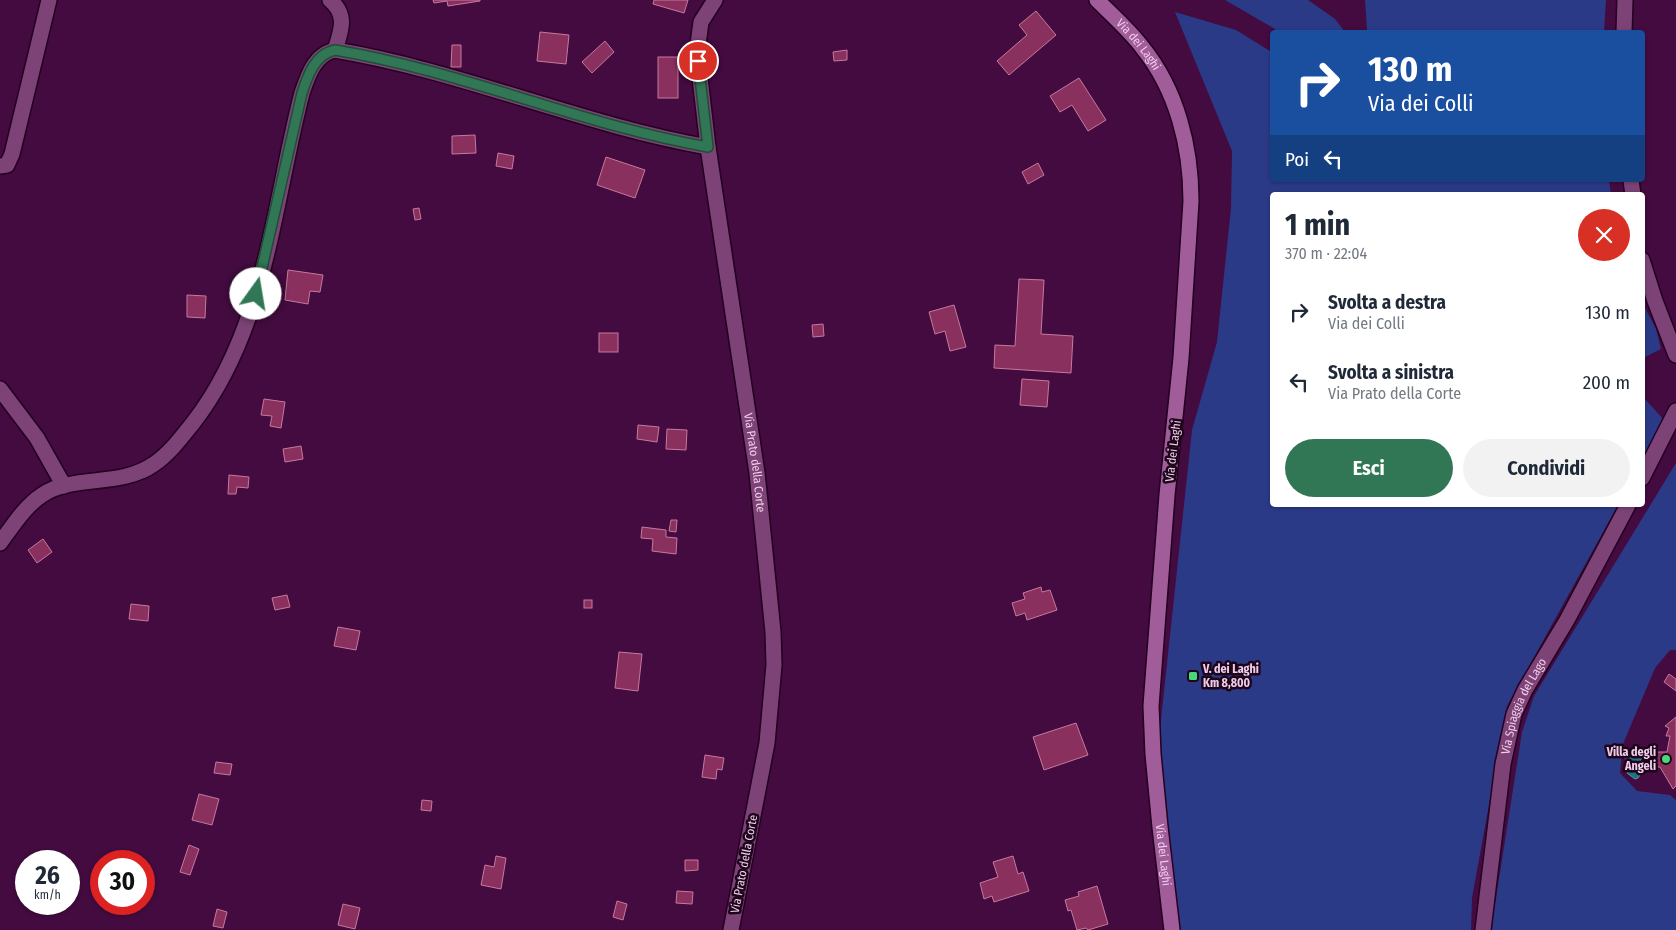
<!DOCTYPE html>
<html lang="it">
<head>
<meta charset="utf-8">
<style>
	body { margin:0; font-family:"Fira Sans Condensed",sans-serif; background:#f2f2f3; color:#1f2937; height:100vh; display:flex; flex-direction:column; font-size:19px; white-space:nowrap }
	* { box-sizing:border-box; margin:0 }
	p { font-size:16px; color:#747a83 }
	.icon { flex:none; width:28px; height:28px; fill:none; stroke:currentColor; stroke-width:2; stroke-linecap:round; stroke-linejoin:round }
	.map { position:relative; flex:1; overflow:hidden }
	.sheet { position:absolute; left:1270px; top:192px; width:375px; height:315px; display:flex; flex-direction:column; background:#fff; border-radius:5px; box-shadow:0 1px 4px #0004 }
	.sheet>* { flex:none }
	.hud { position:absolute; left:1270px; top:30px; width:375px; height:152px; border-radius:5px; box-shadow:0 1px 4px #0004; background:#1a4fa0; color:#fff; overflow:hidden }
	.speed { position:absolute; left:15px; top:850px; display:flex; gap:10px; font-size:25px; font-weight:700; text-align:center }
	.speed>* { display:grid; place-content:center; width:65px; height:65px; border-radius:50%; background:#fff; box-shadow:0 1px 4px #0004; line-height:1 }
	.speed small { font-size:12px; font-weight:400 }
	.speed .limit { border:8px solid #d22; background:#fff; color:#111 }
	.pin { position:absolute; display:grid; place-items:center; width:42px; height:42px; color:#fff; margin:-21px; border:2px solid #fff; border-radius:50%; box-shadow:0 1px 5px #0007 }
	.me { position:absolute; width:55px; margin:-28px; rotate:13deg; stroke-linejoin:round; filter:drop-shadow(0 0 4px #0008) }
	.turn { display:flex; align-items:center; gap:18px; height:105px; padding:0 15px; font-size:22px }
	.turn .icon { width:65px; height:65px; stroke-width:2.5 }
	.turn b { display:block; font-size:35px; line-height:42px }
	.then { display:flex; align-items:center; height:48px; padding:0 15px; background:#0003; gap:10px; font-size:19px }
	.round { display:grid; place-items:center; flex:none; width:52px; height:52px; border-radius:26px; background:#f2f2f3 }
	.head { display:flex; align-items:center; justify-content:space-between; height:85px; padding:0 15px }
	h1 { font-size:30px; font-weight:700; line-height:38px }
	.action { display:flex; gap:10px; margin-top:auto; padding:10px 15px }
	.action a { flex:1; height:58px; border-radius:30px; background:#317755; color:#fff; font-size:20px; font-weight:700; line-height:58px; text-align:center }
	.action a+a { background:#f2f2f3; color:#1f2937 }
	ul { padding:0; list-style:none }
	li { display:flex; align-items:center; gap:15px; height:70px; padding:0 15px }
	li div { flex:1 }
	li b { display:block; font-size:19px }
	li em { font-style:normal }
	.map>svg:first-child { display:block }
	.green { fill:#2b3a87 }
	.water { fill:#1f727f; stroke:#5e8e9f }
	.building { fill:#89305f; stroke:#c7799d }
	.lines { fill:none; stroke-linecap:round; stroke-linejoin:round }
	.minor-casing { stroke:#240021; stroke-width:18 }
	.major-casing { stroke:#240021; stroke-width:18 }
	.minor { stroke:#7d4377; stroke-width:15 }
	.major { stroke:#a15d9a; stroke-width:15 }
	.route-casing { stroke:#204d37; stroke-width:12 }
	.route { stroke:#317755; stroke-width:9 }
	.poi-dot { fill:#48d779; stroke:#1d061b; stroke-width:2 }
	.labels { text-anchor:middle; stroke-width:5; stroke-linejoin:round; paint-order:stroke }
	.street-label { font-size:12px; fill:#f0ceeb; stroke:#1d061b }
	.poi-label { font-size:12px; font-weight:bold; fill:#f0ceeb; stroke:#1d061b; text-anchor:start }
</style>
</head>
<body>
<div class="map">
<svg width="1676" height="930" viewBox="0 0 1676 930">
	<rect width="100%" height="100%" fill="#430b40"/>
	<g class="green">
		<polygon points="1225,0 1308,0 1335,19 1345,32 1275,32 1275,29"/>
		<polygon points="1365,0 1606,0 1604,32 1365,32 1367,30"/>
		<polygon points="1175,12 1236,30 1270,51 1272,43 1272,180 1609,180 1611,195 1272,195 1272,505 1618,505 1507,706 1472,898 1471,930 1179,930 1164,792 1160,729 1192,430 1217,342 1231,208 1232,151"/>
		<polygon points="1643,304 1656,329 1661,349 1643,358"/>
		<polygon points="1643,397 1664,420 1643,459"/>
		<polygon points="1676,463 1676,650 1670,650 1655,668 1623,744 1620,773 1637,791 1670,795 1676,800 1676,930 1491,930 1522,732 1534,696"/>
	</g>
	<polygon class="water" points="1632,748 1638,751 1642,756 1640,762 1642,772 1638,778 1635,779 1627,773 1626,767 1629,764 1625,759 1626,752"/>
	<g class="building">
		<polygon points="433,0 480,0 480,1 448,6 447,1 434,3"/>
		<polygon points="654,0 688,0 684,13 653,4"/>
		<polygon points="1036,11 1056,35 1009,75 997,61 1027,35 1019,25"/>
		<polygon points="540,32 569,35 566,64 537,61"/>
		<polygon points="605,41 614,52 592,73 582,62"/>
		<polygon points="452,45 461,45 461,67 451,67"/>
		<polygon points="847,50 847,60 834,61 833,52"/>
		<rect x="658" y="57" width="20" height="41"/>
		<polygon points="1079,78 1106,120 1088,131 1072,105 1060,112 1050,96"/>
		<polygon points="475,135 476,153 452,154 452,136"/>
		<polygon points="498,153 514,156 512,169 496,166"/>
		<polygon points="606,157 645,170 635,198 597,185"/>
		<polygon points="1038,163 1044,175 1028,184 1022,172"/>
		<polygon points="419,208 421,219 415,220 413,209"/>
		<polygon points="288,270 323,275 320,292 310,291 308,304 285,300"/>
		<polygon points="1019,279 1044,280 1041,334 1073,336 1071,373 994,368 995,345 1015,346"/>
		<polygon points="187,295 206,296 205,318 187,317"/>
		<polygon points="954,305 966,347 950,351 945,331 935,334 929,312"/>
		<polygon points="823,324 824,336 813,337 812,325"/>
		<rect x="599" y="333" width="19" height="19"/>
		<polygon points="1022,379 1049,381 1047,407 1020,405"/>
		<polygon points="264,399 285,402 281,428 270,426 272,416 261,415"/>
		<polygon points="638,425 659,427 657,442 637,439"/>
		<polygon points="667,429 687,430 686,450 666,449"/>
		<polygon points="301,446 303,459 285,462 283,449"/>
		<polygon points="229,475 249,477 248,488 237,487 236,494 228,494"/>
		<polygon points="671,520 677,520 676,532 669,531"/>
		<polygon points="642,527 666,530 666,537 677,538 676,554 652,551 653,539 641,538"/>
		<polygon points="43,539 52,552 37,563 28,550"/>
		<polygon points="1041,587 1042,592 1050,590 1057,610 1027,620 1025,613 1016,616 1012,603 1025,599 1023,593"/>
		<polygon points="287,595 290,607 275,610 272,598"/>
		<rect x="584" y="600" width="8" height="8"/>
		<polygon points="131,604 149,606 148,621 129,619"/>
		<polygon points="338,627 360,631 356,650 334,646"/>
		<polygon points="619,652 642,654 638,691 615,688"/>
		<polygon points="1669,674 1676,679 1676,691 1664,682"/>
		<polygon points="1676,717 1676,786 1673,789 1660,767 1657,767 1655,752 1667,752 1670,736 1666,736 1669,728 1665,726"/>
		<polygon points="1076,723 1088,755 1044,770 1033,737"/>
		<polygon points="705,755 724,758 722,770 717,769 716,779 702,777"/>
		<polygon points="216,762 232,764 230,775 214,773"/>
		<polygon points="199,794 219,799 212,825 192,820"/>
		<polygon points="422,800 432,801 431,811 421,810"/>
		<polygon points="189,845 199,849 190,875 180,872"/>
		<polygon points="496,856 506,858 501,889 481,885 485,865 494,867"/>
		<polygon points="1013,856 1018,874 1023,872 1029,891 994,902 992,896 984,899 980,883 998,877 993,862"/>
		<polygon points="685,860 698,860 698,870 685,871"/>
		<polygon points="1097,886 1108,924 1088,930 1086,928 1077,930 1071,910 1068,911 1065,900 1079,896 1078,892"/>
		<polygon points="677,891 693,892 692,904 676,903"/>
		<polygon points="617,901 627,904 623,920 613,917"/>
		<polygon points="343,904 360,908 355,929 338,925"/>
		<polygon points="217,909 227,912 223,928 213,926"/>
	</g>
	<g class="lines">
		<g class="minor-casing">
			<g id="minor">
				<path d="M330,0c18,15 11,31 5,50"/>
				<path id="s1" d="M715,0l-14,22 -4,30 11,95 49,326 16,159 1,33 -7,78 -36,187"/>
				<polyline points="1624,32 1625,0"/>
				<polyline points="0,166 7,165 12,154 49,0"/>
				<polyline points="1631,180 1633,195"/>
				<polyline points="1642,260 1655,301 1676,355"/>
				<polyline points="0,389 37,438 64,486"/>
				<polyline points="1642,478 1676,411"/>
				<path d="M0,543c12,-16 24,-36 42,-48 30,-21 78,-7 112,-31 15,-10 27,-26 39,-41 73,-94 80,-218 109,-330 6,-18 13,-39 33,-43 127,21 247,75 373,97"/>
				<path id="s2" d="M1483,930l20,-166 11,-50 11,-24 42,-70 61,-115"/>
			</g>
		</g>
		<g class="major-casing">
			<g id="major">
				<path id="s3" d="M1097,0c15,15 32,30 45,47 35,43 49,100 49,154l-10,157 -14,137 -16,211 2,48 7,73 12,103"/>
			</g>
		</g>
		<use href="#minor" class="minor"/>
		<use href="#major" class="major"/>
	</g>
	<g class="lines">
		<g class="route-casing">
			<path id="route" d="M256,294l46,-201c6,-18 13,-39 33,-43 127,21 247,75 373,97l-10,-86"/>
		</g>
		<use href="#route" class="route"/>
	</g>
	<g class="poi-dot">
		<rect x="1188" y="671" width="10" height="10" rx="2.5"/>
		<circle cx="1666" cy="759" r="5"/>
	</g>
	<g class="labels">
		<g class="street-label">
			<text dy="4" stroke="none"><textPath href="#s3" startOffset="61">Via dei Laghi</textPath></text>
			<text transform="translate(1173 451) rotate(-83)" y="4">Via dei Laghi</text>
			<text dy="4" stroke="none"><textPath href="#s1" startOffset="471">Via Prato della Corte</textPath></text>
			<text dy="4" stroke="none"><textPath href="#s2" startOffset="229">Via Spiaggia del Lago</textPath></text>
			<text dy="4" stroke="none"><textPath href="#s3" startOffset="886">Via dei Laghi</textPath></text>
			<text transform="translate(744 864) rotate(-79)" y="4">Via Prato della Corte</text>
		</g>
		<g class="poi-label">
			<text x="1203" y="673">V. dei Laghi<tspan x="1203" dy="14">Km 8,800</tspan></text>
			<text x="1656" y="756" text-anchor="end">Villa degli<tspan x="1656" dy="14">Angeli</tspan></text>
		</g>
	</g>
</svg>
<div class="speed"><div>26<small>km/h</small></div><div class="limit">30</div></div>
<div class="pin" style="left:698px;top:61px;background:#d93025"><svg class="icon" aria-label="arrive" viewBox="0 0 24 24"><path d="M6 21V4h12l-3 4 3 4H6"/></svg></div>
<svg class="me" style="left:256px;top:294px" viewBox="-20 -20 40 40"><circle r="19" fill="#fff"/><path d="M0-13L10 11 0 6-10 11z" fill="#317755"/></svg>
<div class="hud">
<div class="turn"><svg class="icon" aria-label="right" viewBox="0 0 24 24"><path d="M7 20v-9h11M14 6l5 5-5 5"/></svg><div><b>130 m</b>Via dei Colli</div></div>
<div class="then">Poi<svg class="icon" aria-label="left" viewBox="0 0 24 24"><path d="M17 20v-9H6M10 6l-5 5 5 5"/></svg></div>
</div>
<section class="sheet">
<div class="head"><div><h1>1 min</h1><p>370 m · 22:04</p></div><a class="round" style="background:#d93025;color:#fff"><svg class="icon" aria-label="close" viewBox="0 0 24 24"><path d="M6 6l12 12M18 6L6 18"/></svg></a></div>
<ul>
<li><svg class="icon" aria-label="right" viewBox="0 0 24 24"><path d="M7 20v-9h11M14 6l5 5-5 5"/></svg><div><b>Svolta a destra</b><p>Via dei Colli</p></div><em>130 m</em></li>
<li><svg class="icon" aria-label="left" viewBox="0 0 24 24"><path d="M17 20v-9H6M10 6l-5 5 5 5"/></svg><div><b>Svolta a sinistra</b><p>Via Prato della Corte</p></div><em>200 m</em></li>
</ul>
<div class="action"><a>Esci</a><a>Condividi</a></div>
</section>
</div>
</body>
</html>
